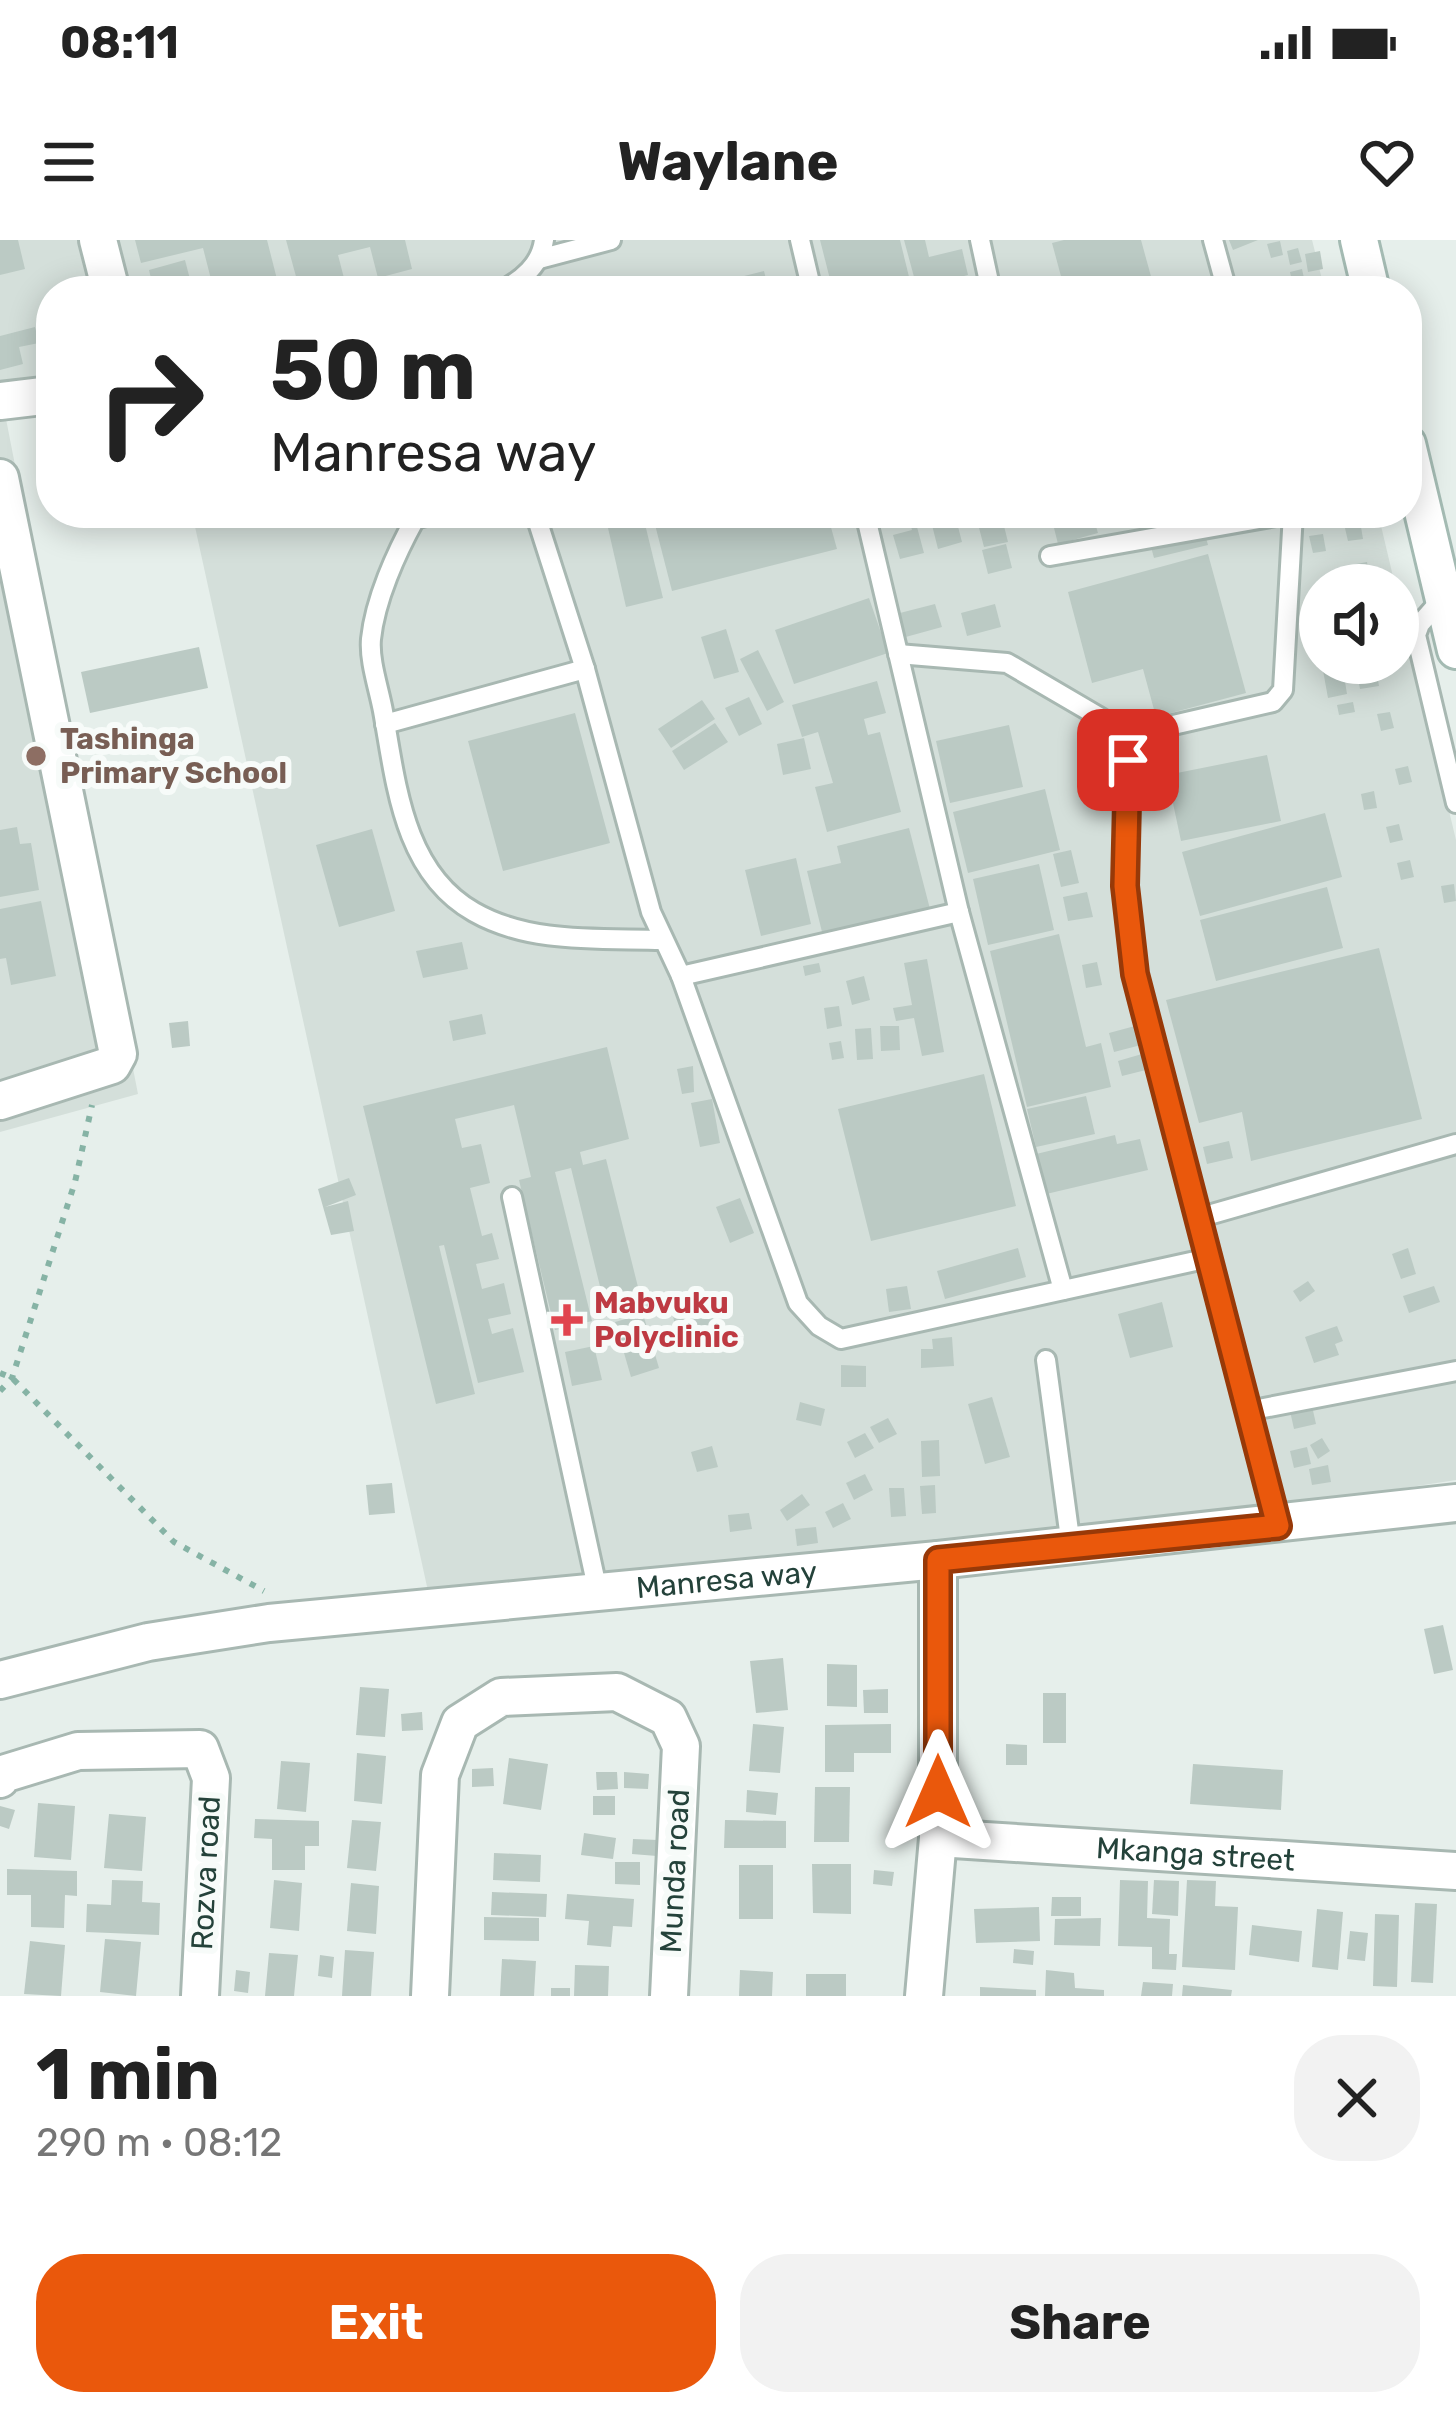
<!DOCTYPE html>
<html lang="en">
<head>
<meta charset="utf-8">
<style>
	body { margin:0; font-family:Rubik,sans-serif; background:#f2f2f2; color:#222; height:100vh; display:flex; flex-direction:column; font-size:45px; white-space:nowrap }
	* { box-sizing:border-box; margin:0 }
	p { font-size:39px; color:#767676 }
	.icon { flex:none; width:66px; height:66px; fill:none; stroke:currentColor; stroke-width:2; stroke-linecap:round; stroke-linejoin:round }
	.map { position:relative; height:1756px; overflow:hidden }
	.drawer { display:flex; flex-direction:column; background:#fff; flex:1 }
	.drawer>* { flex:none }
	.top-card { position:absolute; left:36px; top:36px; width:1386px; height:252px; border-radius:48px; box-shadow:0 6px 30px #0003; background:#fff; color:#222; overflow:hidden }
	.buttons { position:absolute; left:1299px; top:324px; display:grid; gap:24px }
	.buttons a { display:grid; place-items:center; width:120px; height:120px; border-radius:50%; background:#fff; box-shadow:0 6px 30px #0003; font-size:60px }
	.pin { position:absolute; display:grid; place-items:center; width:102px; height:102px; color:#fff; margin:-51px; border-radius:24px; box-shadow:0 6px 18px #0006 }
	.me { position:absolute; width:132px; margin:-66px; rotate:0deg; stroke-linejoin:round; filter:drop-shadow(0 0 9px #0008) }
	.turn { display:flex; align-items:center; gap:42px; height:252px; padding:0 36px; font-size:54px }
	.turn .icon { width:156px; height:156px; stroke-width:2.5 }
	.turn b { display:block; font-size:84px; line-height:102px }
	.round { display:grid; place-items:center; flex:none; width:126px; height:126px; border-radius:48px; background:#f2f2f2 }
	.head { display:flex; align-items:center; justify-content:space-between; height:204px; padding:0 36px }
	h1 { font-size:72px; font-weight:700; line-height:90px }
	.cta { display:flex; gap:24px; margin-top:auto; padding:24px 36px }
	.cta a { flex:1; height:138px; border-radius:48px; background:#ea580c; color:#fff; font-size:48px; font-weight:700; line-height:138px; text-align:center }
	.cta a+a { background:#f2f2f2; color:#222 }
	.status { display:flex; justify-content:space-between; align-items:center; height:84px; padding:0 60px; background:#fff; direction:ltr }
	.status svg { height:33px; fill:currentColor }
	header { display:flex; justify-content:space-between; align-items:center; height:156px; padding:0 36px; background:#fff; font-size:54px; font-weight:700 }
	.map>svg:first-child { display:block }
	.built { fill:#d4dfda }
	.building { fill:#bbcac4 }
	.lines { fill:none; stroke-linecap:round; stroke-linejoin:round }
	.lane-casing { stroke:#a8b8b2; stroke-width:24 }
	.street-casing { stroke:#a8b8b2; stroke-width:42 }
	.secondary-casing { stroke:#a4bbb3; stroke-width:42 }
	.path { stroke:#86b3a5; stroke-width:6; stroke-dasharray:6 9; stroke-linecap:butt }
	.lane { stroke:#fff; stroke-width:18 }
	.street { stroke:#fff; stroke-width:36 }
	.secondary { stroke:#fff; stroke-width:36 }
	.route-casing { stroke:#983908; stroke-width:30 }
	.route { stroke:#ea580c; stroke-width:21 }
	.education-dot { fill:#8d6e63; stroke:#f7fbf9; stroke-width:4.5 }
	.health-dot { fill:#e0444e; stroke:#f7fbf9; stroke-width:4.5 }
	.labels { text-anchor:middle; stroke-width:12; stroke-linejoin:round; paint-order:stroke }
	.education-label { font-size:30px; font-weight:bold; fill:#785e54; stroke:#f7fbf9; text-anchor:start }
	.health-label { font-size:30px; font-weight:bold; fill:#be3a42; stroke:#f7fbf9; text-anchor:start }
	.street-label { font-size:30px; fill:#24423a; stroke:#f7fbf9 }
</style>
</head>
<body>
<div class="status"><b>08:11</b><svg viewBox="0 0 49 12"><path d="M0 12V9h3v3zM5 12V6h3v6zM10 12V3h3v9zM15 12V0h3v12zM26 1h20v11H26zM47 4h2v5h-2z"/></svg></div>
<header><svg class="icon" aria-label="menu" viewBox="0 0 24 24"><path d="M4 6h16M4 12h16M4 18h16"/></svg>Waylane<svg class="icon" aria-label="heart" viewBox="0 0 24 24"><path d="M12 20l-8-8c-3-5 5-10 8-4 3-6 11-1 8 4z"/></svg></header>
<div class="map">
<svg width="1456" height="1756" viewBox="0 0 1456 1756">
	<rect width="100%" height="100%" fill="#e6efeb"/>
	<g class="built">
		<polygon points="0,0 1312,0 1325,51 51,51 51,168 6,179 138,854 0,892"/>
		<polygon points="192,273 1378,273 1395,345 1320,345 1320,423 1398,423 1398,358 1456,600 1456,1240 1011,1308 433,1374"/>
	</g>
	<g class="building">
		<polygon points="0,0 18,0 25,29 0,35"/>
		<polygon points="135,0 267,0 280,51 214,51 203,8 141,23"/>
		<polygon points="286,0 405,0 412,29 378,38 370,7 338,15 345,42 300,51"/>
		<polygon points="820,0 900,0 911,45 884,51 833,51"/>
		<polygon points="904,0 925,0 929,17 962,9 968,35 917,48"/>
		<polygon points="1064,0 1141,0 1155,51 1065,51 1052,3"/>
		<polygon points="1229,0 1258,0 1233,10"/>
		<polygon points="1280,1 1283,15 1271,18 1267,4"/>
		<polygon points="1298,8 1302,22 1290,25 1287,11"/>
		<polygon points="1320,11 1323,29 1308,32 1305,14"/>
		<polygon points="185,20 193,51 154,51 149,30"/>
		<polygon points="1302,29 1305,43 1293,46 1290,32"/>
		<polygon points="764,31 769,51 694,51 693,49"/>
		<polygon points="35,87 39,103 19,107 23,124 0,130 0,96"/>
		<polygon points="652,273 827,273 837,309 672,351"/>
		<polygon points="907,273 933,273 935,283 917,287 924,313 900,319 893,295 912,290"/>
		<polygon points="1078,273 1092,273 1098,293 1058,304 1052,280"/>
		<polygon points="1002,278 1008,302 984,307 978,284"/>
		<polygon points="956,279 962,302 938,309 932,285"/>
		<polygon points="644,280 663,358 626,367 608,288"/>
		<polygon points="1360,281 1363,299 1348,301 1344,284"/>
		<polygon points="1204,290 1208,305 1154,318 1150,303"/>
		<polygon points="1323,294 1326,311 1313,313 1309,296"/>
		<polygon points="1006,304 1012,328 988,334 982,310"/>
		<polygon points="1208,314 1246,453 1156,477 1143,429 1092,443 1068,352"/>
		<polygon points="1367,322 1370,339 1354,342 1351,325"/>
		<polygon points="869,358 888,413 794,444 775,390"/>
		<polygon points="935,364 942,387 902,398 896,374"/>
		<polygon points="995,364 1001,387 967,396 961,373"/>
		<polygon points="726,389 739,432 714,439 701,397"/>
		<polygon points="1320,393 1320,411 1313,412 1309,396"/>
		<polygon points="199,407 208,448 90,473 81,432"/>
		<polygon points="758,410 784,462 767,471 740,419"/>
		<polygon points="1342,423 1347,454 1328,458 1322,425"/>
		<polygon points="1355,423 1375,423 1379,446 1360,449"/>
		<polygon points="877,441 886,473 864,479 868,495 880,492 901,572 827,592 815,547 833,543 818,492 802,497 792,465"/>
		<polygon points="749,457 762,484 739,496 725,468"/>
		<polygon points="702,460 715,479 671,508 658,489"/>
		<polygon points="1353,462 1355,472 1339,475 1337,465"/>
		<polygon points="1390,472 1394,488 1381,491 1377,474"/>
		<polygon points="575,473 610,603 503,631 468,501"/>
		<polygon points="715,483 728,502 684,530 672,511"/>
		<polygon points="1009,485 1023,547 950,563 936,501"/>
		<polygon points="804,498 811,529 783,535 777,504"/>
		<polygon points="1267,515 1281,581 1181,601 1167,535"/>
		<polygon points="1408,526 1412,542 1399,545 1395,529"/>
		<polygon points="1045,549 1060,610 968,633 953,572"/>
		<polygon points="1374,551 1377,568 1364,570 1361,554"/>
		<polygon points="1325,573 1342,637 1200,676 1182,612"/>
		<polygon points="1399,584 1403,600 1390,603 1386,587"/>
		<polygon points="17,587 20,604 31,603 39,650 0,657 0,590"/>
		<polygon points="909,588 930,669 823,696 807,631 841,623 837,606"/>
		<polygon points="372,589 395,671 339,687 316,605"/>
		<polygon points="1071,610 1079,643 1061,647 1053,614"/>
		<polygon points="796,618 811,684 761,696 745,630"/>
		<polygon points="1410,620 1414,637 1401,640 1397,623"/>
		<polygon points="1039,624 1054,690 988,705 973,639"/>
		<polygon points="1454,644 1456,661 1444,663 1441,646"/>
		<polygon points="1327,647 1343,708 1216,741 1200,680"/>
		<polygon points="1087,652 1093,677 1068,681 1063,657"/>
		<polygon points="41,661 56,736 11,745 6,718 0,719 0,669"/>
		<polygon points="1059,694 1086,807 1101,803 1111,847 1027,867 990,711"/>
		<polygon points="462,702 468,729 423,738 416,711"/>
		<polygon points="1379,708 1422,879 1251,921 1242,872 1199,883 1166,760"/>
		<polygon points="927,719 944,812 922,816 914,778 896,781 893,768 912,765 904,723"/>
		<polygon points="1097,722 1102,745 1086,748 1082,725"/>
		<polygon points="819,723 821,732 805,736 803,726"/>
		<polygon points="864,736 870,760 852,765 846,741"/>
		<polygon points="839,766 842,786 827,789 824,768"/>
		<polygon points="482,774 486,794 453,801 449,781"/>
		<polygon points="188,781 190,806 172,808 169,783"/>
		<polygon points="880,786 899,786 900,810 881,811"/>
		<polygon points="1135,786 1141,805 1114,812 1109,793"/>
		<polygon points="871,788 873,819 857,820 855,789"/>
		<polygon points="841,801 844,818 832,820 829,803"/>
		<polygon points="607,807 629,899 580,912 583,925 606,919 643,1067 607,1075 571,928 555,932 592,1081 555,1090 519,940 531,937 514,865 455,879 462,908 481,904 490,943 470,948 482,996 492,993 499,1019 476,1024 482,1049 504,1043 511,1074 488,1079 492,1094 513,1088 524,1132 478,1143 444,1005 439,1006 475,1154 436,1164 363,866"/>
		<polygon points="1142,814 1146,830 1122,836 1118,821"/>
		<polygon points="693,826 694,852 682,854 677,829"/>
		<polygon points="984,834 1016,966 871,1001 838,869"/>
		<polygon points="1086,856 1095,894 1036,907 1027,869"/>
		<polygon points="712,859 720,903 700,907 691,863"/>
		<polygon points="1115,895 1117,904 1140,899 1148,930 1042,955 1032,915"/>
		<polygon points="1229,901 1233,918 1207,924 1203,907"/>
		<polygon points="349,938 356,955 325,967 348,961 354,991 331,995 318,949"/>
		<polygon points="740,958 754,993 730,1003 716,967"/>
		<polygon points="1018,1008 1026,1037 945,1059 937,1031"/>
		<polygon points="1408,1008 1416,1034 1401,1039 1392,1014"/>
		<polygon points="1308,1041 1315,1051 1300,1062 1293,1051"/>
		<polygon points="907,1046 911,1069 889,1072 886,1049"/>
		<polygon points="1434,1046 1440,1062 1409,1073 1403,1056"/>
		<polygon points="708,1055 718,1095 680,1105 670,1064"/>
		<polygon points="1162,1062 1173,1107 1130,1118 1118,1074"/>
		<polygon points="643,1074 659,1128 631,1137 615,1082"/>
		<polygon points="1337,1086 1343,1101 1335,1104 1339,1115 1314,1123 1305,1097"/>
		<polygon points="952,1097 954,1126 921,1128 921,1109 933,1109 932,1099"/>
		<polygon points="594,1106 602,1140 572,1146 565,1112"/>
		<polygon points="841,1125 866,1126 866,1147 841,1147"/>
		<polygon points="992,1157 1010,1217 985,1224 968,1164"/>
		<polygon points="800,1162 825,1169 821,1186 796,1180"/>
		<polygon points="1312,1166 1316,1184 1294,1189 1290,1171"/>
		<polygon points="888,1178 897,1194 879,1203 870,1187"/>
		<polygon points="865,1193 874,1208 855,1218 847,1202"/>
		<polygon points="1322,1198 1330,1211 1318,1219 1310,1205"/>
		<polygon points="939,1200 940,1236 922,1237 921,1201"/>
		<polygon points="712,1206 718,1227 697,1232 691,1212"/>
		<polygon points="1307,1207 1311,1224 1294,1228 1290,1211"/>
		<polygon points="1328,1225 1331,1242 1312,1245 1309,1229"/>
		<polygon points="865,1234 873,1250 854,1260 846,1243"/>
		<polygon points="392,1243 395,1273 369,1275 366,1245"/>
		<polygon points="935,1245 936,1273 922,1274 920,1246"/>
		<polygon points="889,1248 904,1248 906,1276 891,1277"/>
		<polygon points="802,1254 810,1265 787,1281 780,1270"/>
		<polygon points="843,1263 851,1279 833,1288 825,1272"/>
		<polygon points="749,1273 752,1289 730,1292 728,1275"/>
		<polygon points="816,1287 818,1303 797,1306 795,1289"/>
		<polygon points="1443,1385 1453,1430 1434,1434 1424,1389"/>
		<polygon points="783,1418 788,1470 756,1473 750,1421"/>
		<polygon points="827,1424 857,1425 857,1467 827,1466"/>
		<polygon points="360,1447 389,1449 385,1497 356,1495"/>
		<polygon points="888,1449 888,1473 864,1473 863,1450"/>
		<rect x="1043" y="1453" width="23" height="50"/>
		<polygon points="422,1472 423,1490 402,1491 401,1474"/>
		<polygon points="753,1484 784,1487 780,1533 749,1531"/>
		<polygon points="891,1484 891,1513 854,1513 854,1532 825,1532 825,1485"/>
		<polygon points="1006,1504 1027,1505 1027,1525 1006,1525"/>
		<polygon points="357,1513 386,1516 382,1564 354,1561"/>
		<polygon points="509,1518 548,1524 541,1570 503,1564"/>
		<polygon points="281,1521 310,1523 306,1572 277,1569"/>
		<polygon points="1193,1524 1283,1530 1281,1570 1190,1564"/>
		<polygon points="493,1528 494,1546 472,1547 472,1529"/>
		<polygon points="596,1532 617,1532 618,1549 597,1550"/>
		<polygon points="624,1532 649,1534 648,1549 624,1548"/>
		<polygon points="815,1547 850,1547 849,1602 814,1602"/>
		<polygon points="747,1550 778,1553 776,1575 746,1572"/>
		<rect x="593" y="1556" width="22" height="19"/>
		<polygon points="38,1563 75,1566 71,1620 34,1617"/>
		<polygon points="0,1566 15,1570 9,1589 0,1586"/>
		<polygon points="109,1574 146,1577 142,1631 104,1628"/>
		<polygon points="255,1579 319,1581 319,1606 305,1606 305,1630 272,1630 272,1599 254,1598"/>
		<polygon points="352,1580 381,1582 376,1631 347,1628"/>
		<polygon points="725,1580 786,1581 786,1608 724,1608"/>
		<polygon points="584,1593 616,1598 613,1619 581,1615"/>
		<polygon points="633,1599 658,1600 657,1616 632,1614"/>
		<polygon points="494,1613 541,1615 540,1642 493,1640"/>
		<polygon points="615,1622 640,1622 640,1645 615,1644"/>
		<polygon points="812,1624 851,1624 851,1674 813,1673"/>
		<rect x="739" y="1625" width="34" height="54"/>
		<polygon points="7,1629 77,1631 77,1656 65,1655 64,1688 31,1687 31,1655 7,1655"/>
		<polygon points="874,1630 894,1632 892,1646 873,1644"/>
		<polygon points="112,1640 143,1641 142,1662 160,1663 159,1695 86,1692 87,1664 111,1665"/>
		<polygon points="274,1640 302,1643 299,1691 270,1688"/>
		<polygon points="1120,1640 1148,1641 1147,1678 1170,1679 1169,1714 1177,1714 1176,1730 1152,1729 1152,1707 1118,1706"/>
		<polygon points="1154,1640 1179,1641 1178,1676 1152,1674"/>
		<polygon points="1187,1640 1216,1641 1215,1666 1238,1667 1235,1730 1182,1727"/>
		<polygon points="351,1643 379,1646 376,1694 347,1691"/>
		<polygon points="492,1652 547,1654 546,1677 491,1675"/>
		<polygon points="567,1654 634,1659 632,1687 613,1686 611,1707 587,1705 589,1681 565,1679"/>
		<polygon points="1052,1657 1081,1657 1081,1676 1051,1676"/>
		<polygon points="1415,1663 1437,1664 1433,1743 1411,1742"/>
		<polygon points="1039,1667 1040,1701 976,1703 974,1669"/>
		<polygon points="1317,1669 1343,1672 1338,1730 1312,1727"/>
		<polygon points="1375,1674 1399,1675 1397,1747 1373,1746"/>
		<polygon points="484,1677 539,1678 539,1701 484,1700"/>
		<polygon points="1101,1678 1100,1706 1054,1705 1055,1679"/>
		<polygon points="1252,1685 1302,1691 1299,1722 1249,1715"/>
		<polygon points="1350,1691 1368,1693 1365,1721 1347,1719"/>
		<polygon points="105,1699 141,1702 136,1756 100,1752"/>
		<polygon points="30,1701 65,1705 61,1756 24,1754"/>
		<polygon points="1014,1709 1034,1711 1033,1725 1013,1723"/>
		<polygon points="345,1710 374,1712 371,1756 342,1756"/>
		<polygon points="269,1713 298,1715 294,1756 265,1756"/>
		<polygon points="320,1715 334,1717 332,1738 318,1736"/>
		<polygon points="502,1719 536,1721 534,1756 500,1756"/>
		<polygon points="575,1725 609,1726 608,1756 574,1756"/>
		<polygon points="236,1730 250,1732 248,1753 234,1751"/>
		<polygon points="740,1730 773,1732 772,1756 739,1756"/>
		<polygon points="1046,1730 1074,1733 1075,1748 1104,1750 1104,1756 1045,1756"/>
		<rect x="806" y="1734" width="40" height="22"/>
		<polygon points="1143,1742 1173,1744 1172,1756 1141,1756"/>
		<polygon points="1183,1745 1232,1750 1231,1756 1182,1756"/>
		<polygon points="980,1747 1036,1750 1036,1756 980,1756"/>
		<rect x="551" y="1748" width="19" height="8"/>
	</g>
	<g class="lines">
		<g class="lane-casing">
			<g id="lane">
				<polyline points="800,0 812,51"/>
				<polyline points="980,0 991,51"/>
				<polyline points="1213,0 1227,51"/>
				<polyline points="539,19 611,0"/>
				<path d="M501,51c21,-11 40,-26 43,-51"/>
				<path d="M437,273l-22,6c-19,34 -40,81 -44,120 -2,22 8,50 12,72 13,72 20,161 91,201 56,32 125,26 188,28"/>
				<polyline points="535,273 585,429 651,672 681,736"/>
				<polyline points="865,273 959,672 1063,1050"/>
				<polyline points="1050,316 1293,273"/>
				<polyline points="1442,359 1420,384 1416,395 1456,563"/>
				<polyline points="898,414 1007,423 1101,478 1121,497 1128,520 1125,646 1135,734 1278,1286"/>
				<polyline points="385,484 585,429"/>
				<polyline points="1121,497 1273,462 1283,450 1293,273"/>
				<polyline points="959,672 681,736 798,1063 819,1086 841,1099 1209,1018"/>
				<polyline points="512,957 598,1352"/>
				<polyline points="1198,978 1456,904"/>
				<polyline points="1046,1120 1071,1306"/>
				<polyline points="1248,1171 1456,1131"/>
			</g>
		</g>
		<g class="street-casing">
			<g id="street">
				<polyline points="98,0 111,51"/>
				<polyline points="0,161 51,155"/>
				<polyline points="0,238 118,814 112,825 0,861"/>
				<path id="s1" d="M0,1440l148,-38 121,-19 669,-63 518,-57"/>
				<polyline points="0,1539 3,1534 78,1511 200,1509 211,1538 200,1756"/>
				<path id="s2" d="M938,1598l518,33"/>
				<polyline points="430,1756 440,1535 460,1483 501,1457 617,1452 668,1478 681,1506 669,1756"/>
				<polyline points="924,1756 938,1598 938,1320"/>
			</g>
		</g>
		<g class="secondary-casing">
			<g id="secondary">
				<polyline points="1359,0 1371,51"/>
				<polyline points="1407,204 1456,410"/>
			</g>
		</g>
		<g class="path">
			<polyline points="0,1133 12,1138 174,1302 264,1351"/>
			<polyline points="0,1151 12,1138 75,942 92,865"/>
		</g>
		<use href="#lane" class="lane"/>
		<use href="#street" class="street"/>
		<use href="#secondary" class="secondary"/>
	</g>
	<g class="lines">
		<g class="route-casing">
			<polyline id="route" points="938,1552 938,1320 1278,1286 1135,734 1125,646 1128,520"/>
		</g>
		<use href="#route" class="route"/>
	</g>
	<circle class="education-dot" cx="36" cy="516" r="12"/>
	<path class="health-dot" d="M561 1062h12v12h12v12h-12v12h-12v-12h-12v-12h12z"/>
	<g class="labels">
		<g class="education-label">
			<text x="60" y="509">Tashinga<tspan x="60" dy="34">Primary School</tspan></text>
		</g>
		<g class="health-label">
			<text x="594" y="1073">Mabvuku<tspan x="594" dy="34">Polyclinic</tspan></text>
		</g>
		<g class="street-label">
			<text dy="10" stroke="none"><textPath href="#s1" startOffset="735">Manresa way</textPath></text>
			<text dy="10" stroke="none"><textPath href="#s2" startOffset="258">Mkanga street</textPath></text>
			<text transform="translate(675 1631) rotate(-87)" y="10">Munda road</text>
			<text transform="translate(206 1633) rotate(-87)" y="10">Rozva road</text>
		</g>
	</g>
</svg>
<div class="buttons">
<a><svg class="icon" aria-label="sound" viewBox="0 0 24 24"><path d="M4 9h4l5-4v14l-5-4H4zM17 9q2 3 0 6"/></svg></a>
</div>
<div class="pin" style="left:1128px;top:520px;background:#d93025"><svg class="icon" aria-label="arrive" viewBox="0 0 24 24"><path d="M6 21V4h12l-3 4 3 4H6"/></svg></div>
<svg class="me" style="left:938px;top:1552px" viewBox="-20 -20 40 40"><path d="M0-17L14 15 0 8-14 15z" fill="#ea580c" stroke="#fff" stroke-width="4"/></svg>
<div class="top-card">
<div class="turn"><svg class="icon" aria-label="right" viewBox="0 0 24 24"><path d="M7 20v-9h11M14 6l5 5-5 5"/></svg><div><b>50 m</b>Manresa way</div></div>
</div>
</div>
<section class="drawer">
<div class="head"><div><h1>1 min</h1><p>290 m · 08:12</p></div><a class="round"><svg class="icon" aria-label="close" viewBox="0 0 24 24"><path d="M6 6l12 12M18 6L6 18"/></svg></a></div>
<div class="cta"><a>Exit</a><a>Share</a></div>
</section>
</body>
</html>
